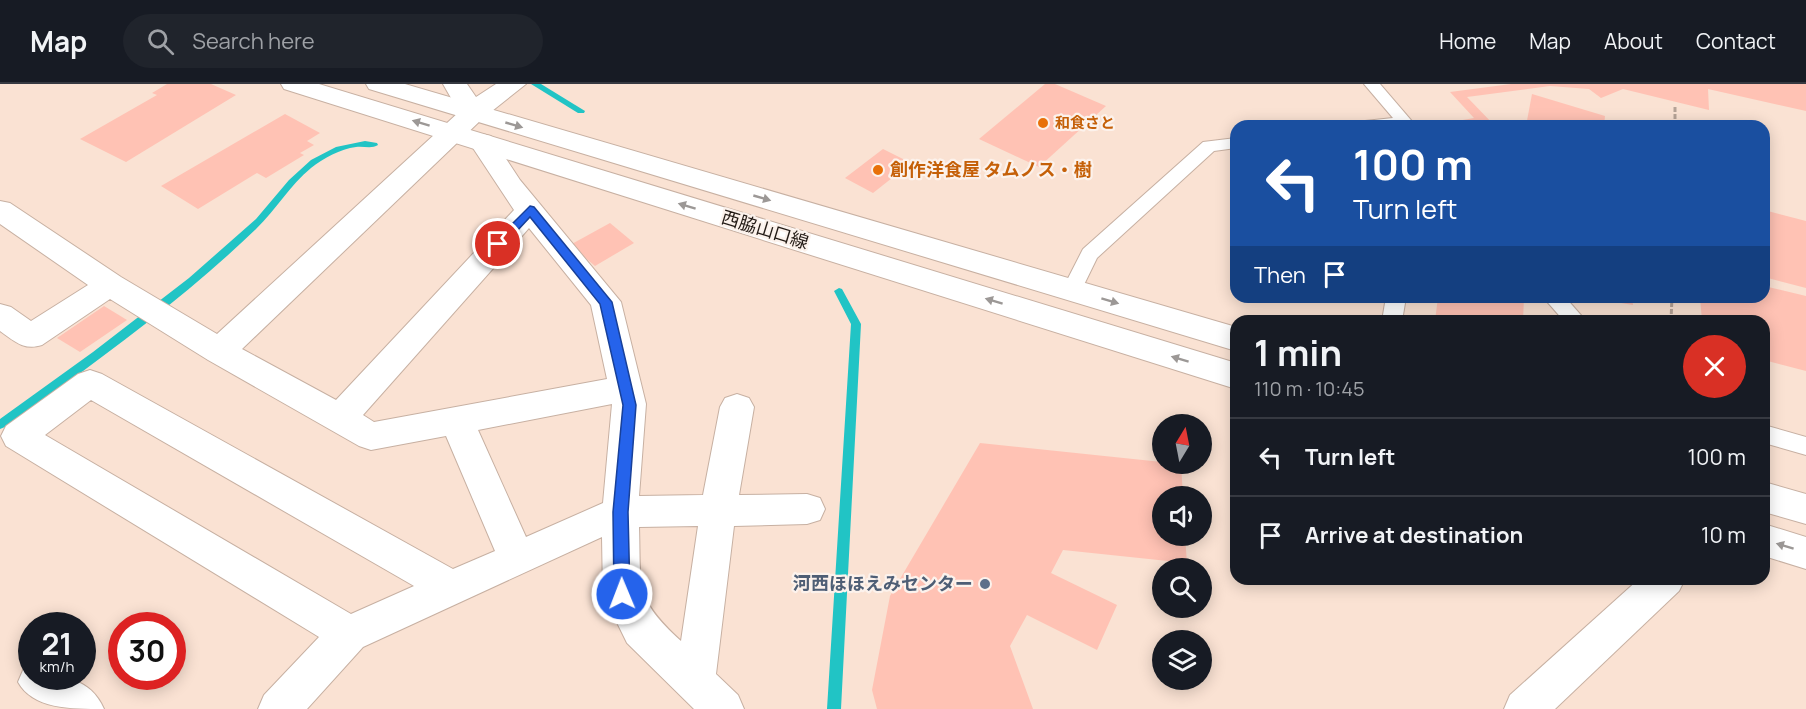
<!DOCTYPE html>
<html lang="en">
<head>
<meta charset="utf-8">
<style>
	body { margin:0; font-family:Manrope,"Noto Sans JP",sans-serif; background:#20242c; color:#f1f3f6; height:100vh; display:flex; flex-direction:column; font-size:22px; white-space:nowrap }
	* { box-sizing:border-box; margin:0 }
	p { font-size:20px; color:#9ea1a6 }
	.icon { flex:none; width:33px; height:33px; fill:none; stroke:currentColor; stroke-width:2; stroke-linecap:round; stroke-linejoin:round }
	.map { position:relative; flex:1; overflow:hidden }
	.details { position:absolute; left:1230px; top:231px; width:540px; height:270px; display:flex; flex-direction:column; background:#171b24; border-radius:18px; box-shadow:0 3px 15px #0003 }
	.details>* { flex:none }
	.top-card { position:absolute; left:1230px; top:36px; width:540px; height:183px; border-radius:18px; box-shadow:0 3px 15px #0003; background:#1a4fa0; color:#fff; overflow:hidden }
	.needle { width:39px; rotate:10deg }
	.fabs { position:absolute; left:1152px; top:330px; display:grid; gap:12px }
	.fabs a { display:grid; place-items:center; width:60px; height:60px; border-radius:50%; background:#171b24; box-shadow:0 3px 15px #0003; font-size:30px }
	.speed { position:absolute; left:18px; top:528px; display:flex; gap:12px; font-size:30px; font-weight:700; text-align:center }
	.speed>* { display:grid; place-content:center; width:78px; height:78px; border-radius:50%; background:#171b24; box-shadow:0 3px 15px #0003; line-height:1 }
	.speed small { font-size:15px; font-weight:400 }
	.speed .limit { border:9px solid #d22; background:#fff; color:#111 }
	.pin { position:absolute; display:grid; place-items:center; width:51px; height:51px; color:#fff; margin:-26px; border:3px solid #fff; border-radius:50%; box-shadow:0 2px 6px #0007 }
	.me { position:absolute; width:66px; margin:-33px; rotate:359deg; stroke-linejoin:round; filter:drop-shadow(0 0 4px #0008) }
	.turn { display:flex; align-items:center; gap:21px; height:126px; padding:0 24px; font-size:27px }
	.turn .icon { width:78px; height:78px; stroke-width:2.5 }
	.turn b { display:block; font-size:42px; line-height:51px }
	.then { display:flex; align-items:center; height:57px; padding:0 24px; background:#0003; gap:12px; font-size:22px }
	.round { display:grid; place-items:center; flex:none; width:63px; height:63px; border-radius:32px; background:#20242c }
	.headline { display:flex; align-items:center; justify-content:space-between; height:102px; padding:0 24px }
	h1 { font-size:36px; font-weight:700; line-height:45px }
	ul { padding:0; list-style:none }
	li { display:flex; align-items:center; gap:18px; height:78px; padding:0 24px; border-top:2px solid #363941 }
	li div { flex:1 }
	li b { display:block; font-size:22px }
	li em { font-style:normal }
	header { display:flex; align-items:center; gap:36px; box-sizing:border-box; height:84px; padding:0 30px; background:#171b24; border-bottom:2px solid #363941 }
	header strong { font-size:28px }
	nav { display:flex; gap:33px; margin-inline-start:auto; font-size:21px }
	.search { width:420px; height:54px; background:#20242c; display:flex; align-items:center; gap:15px; box-sizing:border-box; padding:0 21px; border-radius:33px; color:#9ea1a6; font-size:22px }
	.map>svg:first-child { display:block }
	.lines { fill:none; stroke-linecap:round; stroke-linejoin:round }
	.stream { fill:#21c4c5; fill-rule:evenodd }
	.building { fill:#ffc2b4 }
	.lane-casing { stroke:#c7b0a2; stroke-width:2 }
	.street-casing { stroke:#c7b0a2; stroke-width:2 }
	.secondary-casing { stroke:#c7b0a2; stroke-width:2 }
	.path { stroke:#b6a397; stroke-width:3; stroke-dasharray:5 2; stroke-linecap:butt }
	.lane { fill:#fff; fill-rule:evenodd }
	.street { fill:#fff; fill-rule:evenodd }
	.secondary { fill:#fff; fill-rule:evenodd }
	.oneway { fill:#9c9896 }
	.route { fill:#2563eb; stroke:#184099; stroke-width:1.5 }
	.food-dot { fill:#e8710a; stroke:#fcf2ec; stroke-width:2 }
	.service-dot { fill:#5c6f8a; stroke:#fcf2ec; stroke-width:2 }
	.labels { text-anchor:middle; stroke-width:4.5; stroke-linejoin:round; paint-order:stroke }
	.far-food-label { font-size:15px; font-weight:bold; fill:#c56008; stroke:#fcf2ec; text-anchor:start }
	.food-label { font-size:18px; font-weight:bold; fill:#c56008; stroke:#fcf2ec; text-anchor:start }
	.street-label { font-size:18px; fill:#221a15; stroke:#fcf2ec }
	.service-label { font-size:18px; font-weight:bold; fill:#4e5e75; stroke:#fcf2ec; text-anchor:end }
</style>
</head>
<body>
<header>
<strong>Map</strong>
<div class="search"><svg class="icon" aria-label="search" viewBox="0 0 24 24"><circle cx="10" cy="10" r="6"/><path d="M15 15l6 6"/></svg>Search here</div>
<nav><a>Home</a><a>Map</a><a>About</a><a>Contact</a></nav>
</header>
<div class="map">
<svg width="1806" height="625" viewBox="0 0 1806 625">
	<rect width="100%" height="100%" fill="#fae2d3"/>
	<g class="lines">
		<g class="stream">
			<polygon points="531,0 541,0 585,27 584,29 578,29"/>
			<path d="M365,57l12,2 1,2c-6,4 -14,1 -22,2 -16,2 -32,11 -45,21 -21,17 -35,42 -55,61 -60,58 -128,109 -196,159 -15,11 -44,35 -60,41v-10l93,-67 96,-74 67,-59 33,-39 22,-20 25,-13z"/>
			<polygon points="839,204 842,205 861,240 841,625 827,625 851,240 834,207"/>
		</g>
	</g>
	<g class="building">
		<polygon points="167,0 211,0 236,11 126,78 80,55 157,11 152,9"/>
		<polygon points="1045,0 1055,0 1106,22 1039,83 979,55"/>
		<polygon points="1511,0 1806,0 1806,27 1708,5 1709,26 1623,5 1601,14 1589,5 1550,2 1467,13 1495,42 1429,42 1474,34 1450,8"/>
		<polygon points="1532,10 1605,32 1604,42 1526,42"/>
		<polygon points="285,30 320,49 307,57 314,61 300,69 304,71 266,94 257,89 198,125 161,102"/>
		<polygon points="883,65 911,79 873,109 845,94"/>
		<polygon points="1764,126 1806,137 1806,204 1764,193"/>
		<polygon points="610,139 634,159 595,182 570,161"/>
		<polygon points="1764,202 1806,212 1806,287 1764,276 1764,237 1702,237 1700,213 1764,213"/>
		<polygon points="1438,213 1524,213 1523,237 1435,237"/>
		<polygon points="1599,213 1632,213 1633,221 1609,217"/>
		<polygon points="104,222 127,236 80,268 57,254"/>
		<polygon points="980,359 1181,380 1183,412 1162,412 1162,452 1185,452 1187,479 1063,466 1051,489 1117,521 1097,566 1027,531 1010,562 1033,625 877,625 872,606 890,512"/>
	</g>
	<g class="lines">
		<g class="lane-casing">
			<g id="lane">
				<polygon points="1364,0 1380,0 1416,42 1357,42 1365,37 1393,34"/>
				<polygon points="1236,54 1236,64 1214,67 1097,174 1079,211 1065,211 1062,206 1083,165 1203,58"/>
				<polygon points="1386,213 1406,213 1402,237 1382,237"/>
				<polygon points="1543,213 1565,213 1586,237 1564,237"/>
				<polygon points="1764,341 1806,353 1806,371 1764,359"/>
			</g>
		</g>
		<g class="street-casing">
			<g id="street">
				<path d="M443,0h24l9,13 20,-13h30l-44,35 -240,230 94,51 178,-190 -45,-68 4,-6 9,-2 9,2 29,44 101,122 25,102 -7,92 64,-1 17,-88 5,-9 12,-4 12,4 5,9 -15,88 68,-1 13,4 5,11 -5,11 -13,4 -73,2 -18,148 22,21 6,14h-50l-67,-66 -24,-49 -1,-57 -239,110 -56,62h-49l6,-14 55,-58 -313,-191 -5,-10 5,-10 72,-52 12,-4 12,4 351,195 42,-18 -49,-115 -75,14 -12,-4 -151,-86 -98,-61 -68,46c-18,6 -28,-4 -42,-14v-27l11,3 20,14 57,-36 -88,-61v-23l10,2 111,74 96,57 242,-222zM529,144l62,77 16,74 -233,43 -11,-7zM91,316l323,186 -63,28 -306,-179zM612,320l-9,99 -77,34 -48,-107zM698,442l-17,115c-47,-43 -40,-53 -42,-114z"/>
				<polygon points="1639,495 1685,495 1679,507 1555,625 1504,625 1510,611"/>
				<path d="M32,581v11c30,0 58,1 72,33 -34,0 -71,0 -86,-27l6,-14z"/>
			</g>
		</g>
		<g class="secondary-casing">
			<g id="secondary">
				<polygon points="281,0 319,0 1236,279 1236,305 284,5"/>
				<polygon points="366,0 405,0 1236,243 1236,267 369,5"/>
				<polygon points="1764,398 1806,410 1806,440 1764,428"/>
				<polygon points="1764,440 1806,453 1806,485 1764,472"/>
			</g>
		</g>
		<g class="path">
			<polyline points="1675,23 1675,42"/>
			<polyline points="1625,237 1635,237"/>
			<polyline points="1671,237 1672,213"/>
		</g>
		<use href="#lane" class="lane"/>
		<use href="#street" class="street"/>
		<use href="#secondary" class="secondary"/>
	</g>
	<defs><path id="oneway-solid" d="M-6-.8H1V-3.2L6.5 0L1 3.2V.8H-6Z" transform="scale(1.5)"/></defs>
	<g class="oneway">
		<use href="#oneway-solid" transform="translate(421 39) rotate(-163)"/>
		<use href="#oneway-solid" transform="translate(514 41) rotate(16)"/>
		<use href="#oneway-solid" transform="translate(762 114) rotate(16)"/>
		<use href="#oneway-solid" transform="translate(687 122) rotate(-163)"/>
		<use href="#oneway-solid" transform="translate(994 217) rotate(-163)"/>
		<use href="#oneway-solid" transform="translate(1110 217) rotate(17)"/>
		<use href="#oneway-solid" transform="translate(1180 275) rotate(-163)"/>
		<use href="#oneway-solid" transform="translate(1785 462) rotate(-163)"/>
	</g>
	<polygon class="route" points="530,122 534,123 612,218 636,321 628,428 630,510 627,515 622,517 616,515 614,510 613,428 623,321 600,220 530,133 502,163 494,163 494,158"/>
	<g class="food-dot">
		<circle cx="1043" cy="39" r="6"/>
		<circle cx="878" cy="86" r="6"/>
	</g>
	<circle class="service-dot" cx="985" cy="500" r="6"/>
	<g class="labels">
		<g class="far-food-label">
			<text x="1055" y="44">和食さと</text>
		</g>
		<g class="food-label">
			<text x="890" y="92">創作洋食屋 タムノス・樹</text>
		</g>
		<g class="street-label">
			<text transform="translate(765 146) rotate(17)" y="6">西脇山口線</text>
		</g>
		<g class="service-label">
			<text x="973" y="506">河西ほほえみセンター</text>
		</g>
	</g>
</svg>
<div class="fabs">
<a><svg class="needle" viewBox="-14 -14 28 28"><path d="M0-13l5 13h-10z" fill="#e53935"/><path d="M0 13l5-13h-10z" fill="#9ea1a6"/></svg></a>
<a><svg class="icon" aria-label="sound" viewBox="0 0 24 24"><path d="M4 9h4l5-4v14l-5-4H4zM17 9q2 3 0 6"/></svg></a>
<a><svg class="icon" aria-label="search" viewBox="0 0 24 24"><circle cx="10" cy="10" r="6"/><path d="M15 15l6 6"/></svg></a>
<a><svg class="icon" aria-label="layers" viewBox="0 0 24 24"><path d="M12 4l9 5-9 5-9-5zM3 14l9 5 9-5"/></svg></a>
</div>
<div class="speed"><div>21<small>km/h</small></div><div class="limit">30</div></div>
<div class="pin" style="left:498px;top:160px;background:#d93025"><svg class="icon" aria-label="arrive" viewBox="0 0 24 24"><path d="M6 21V4h12l-3 4 3 4H6"/></svg></div>
<svg class="me" style="left:622px;top:510px" viewBox="-20 -20 40 40"><circle r="17" fill="#2563eb" stroke="#fff" stroke-width="3"/><path d="M0-11L8 9 0 5-8 9z" fill="#fff"/></svg>
<div class="top-card">
<div class="turn"><svg class="icon" aria-label="left" viewBox="0 0 24 24"><path d="M17 20v-9H6M10 6l-5 5 5 5"/></svg><div><b>100 m</b>Turn left</div></div>
<div class="then">Then<svg class="icon" aria-label="arrive" viewBox="0 0 24 24"><path d="M6 21V4h12l-3 4 3 4H6"/></svg></div>
</div>
<section class="details">
<div class="headline"><div><h1>1 min</h1><p>110 m · 10:45</p></div><a class="round" style="background:#d93025;color:#fff"><svg class="icon" aria-label="close" viewBox="0 0 24 24"><path d="M6 6l12 12M18 6L6 18"/></svg></a></div>
<ul>
<li><svg class="icon" aria-label="left" viewBox="0 0 24 24"><path d="M17 20v-9H6M10 6l-5 5 5 5"/></svg><div><b>Turn left</b></div><em>100 m</em></li>
<li><svg class="icon" aria-label="arrive" viewBox="0 0 24 24"><path d="M6 21V4h12l-3 4 3 4H6"/></svg><div><b>Arrive at destination</b></div><em>10 m</em></li>
</ul>
</section>
</div>
</body>
</html>
